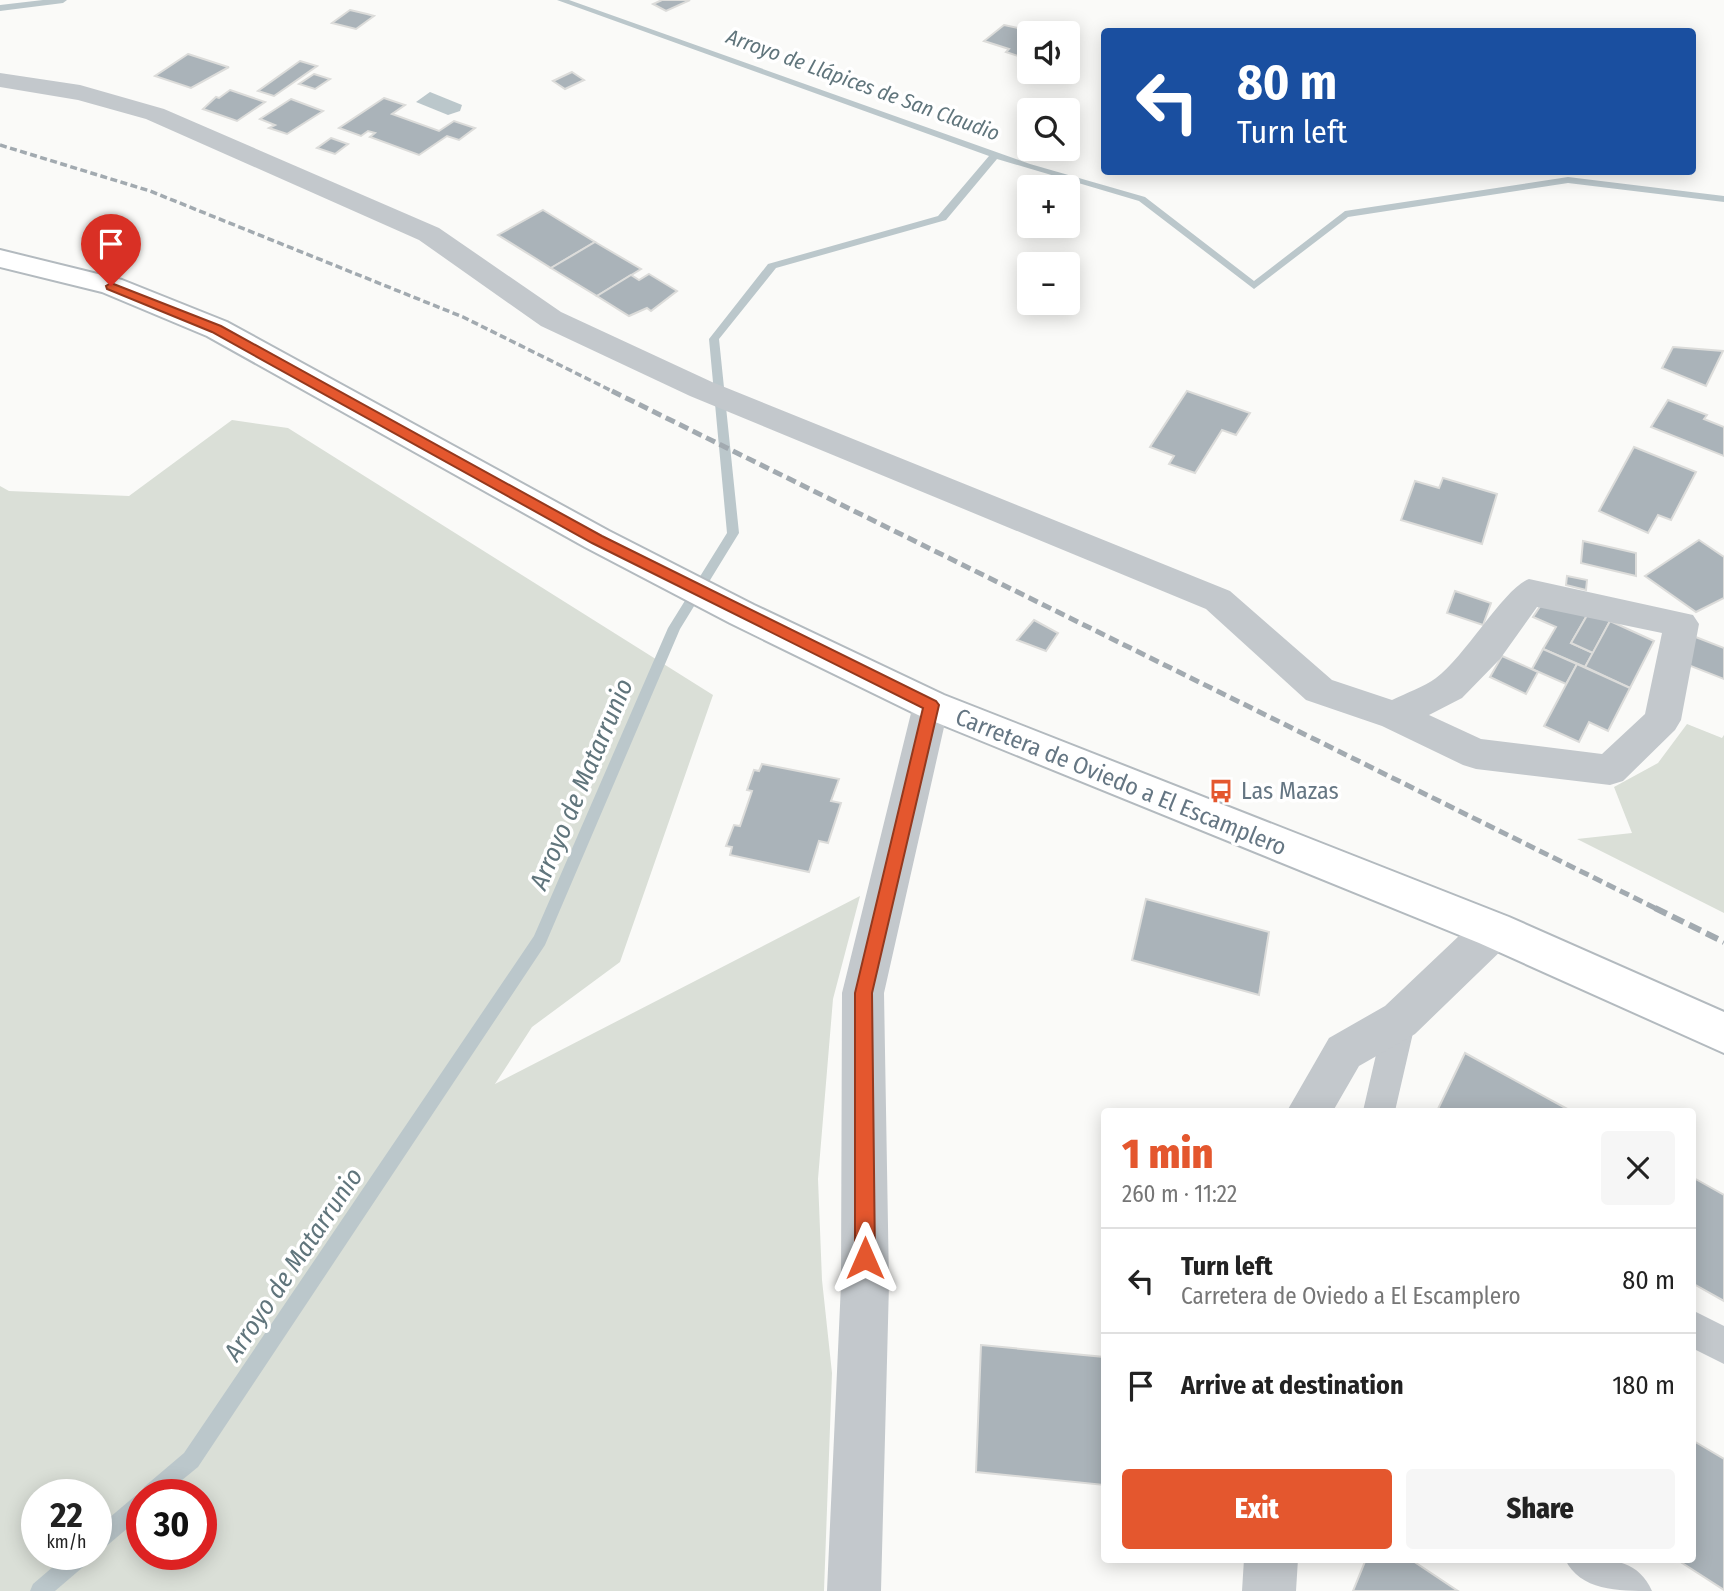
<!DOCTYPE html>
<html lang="en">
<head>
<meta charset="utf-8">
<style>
	body { margin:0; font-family:"Fira Sans Condensed",sans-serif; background:#f6f6f6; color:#222; height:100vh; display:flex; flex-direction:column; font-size:26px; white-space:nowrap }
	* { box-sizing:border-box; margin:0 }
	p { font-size:23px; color:#767676 }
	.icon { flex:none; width:38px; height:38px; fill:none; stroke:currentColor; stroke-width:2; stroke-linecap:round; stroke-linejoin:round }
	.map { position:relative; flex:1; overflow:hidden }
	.details { position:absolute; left:1101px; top:1108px; width:595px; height:455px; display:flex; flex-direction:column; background:#fff; border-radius:7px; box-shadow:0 4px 18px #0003 }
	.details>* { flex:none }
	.top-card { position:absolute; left:1101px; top:28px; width:595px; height:147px; border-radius:7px; box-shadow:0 4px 18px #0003; background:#1a4fa0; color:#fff; overflow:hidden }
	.tools { position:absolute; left:1017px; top:21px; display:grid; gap:14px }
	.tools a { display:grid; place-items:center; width:63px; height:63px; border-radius:7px; background:#fff; box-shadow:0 4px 18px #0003; font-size:35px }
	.speed { position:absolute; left:21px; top:1479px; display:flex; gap:14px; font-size:35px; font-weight:700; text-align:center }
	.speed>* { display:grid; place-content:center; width:91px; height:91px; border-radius:50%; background:#fff; box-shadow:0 4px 18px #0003; line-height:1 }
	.speed small { font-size:18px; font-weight:400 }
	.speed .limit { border:10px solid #d22; background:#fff; color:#111 }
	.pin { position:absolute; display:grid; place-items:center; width:60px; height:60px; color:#fff; margin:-72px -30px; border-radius:50% 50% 50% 0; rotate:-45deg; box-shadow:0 0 7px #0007 }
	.pin .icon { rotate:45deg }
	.me { position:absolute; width:77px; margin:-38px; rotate:0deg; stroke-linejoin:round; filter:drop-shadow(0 0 5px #0008) }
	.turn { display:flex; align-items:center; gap:24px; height:147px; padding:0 21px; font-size:32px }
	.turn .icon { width:91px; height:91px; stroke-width:2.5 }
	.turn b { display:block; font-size:49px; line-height:60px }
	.round { display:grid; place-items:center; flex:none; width:74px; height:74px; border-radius:7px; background:#f6f6f6 }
	.head { display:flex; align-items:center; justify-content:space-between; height:119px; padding:0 21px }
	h1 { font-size:42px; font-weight:800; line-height:52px; color:#e4572e }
	.button { display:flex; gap:14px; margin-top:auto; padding:14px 21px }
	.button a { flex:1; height:80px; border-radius:7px; background:#e4572e; color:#fff; font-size:28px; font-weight:800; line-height:80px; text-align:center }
	.button a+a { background:#f6f6f6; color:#222 }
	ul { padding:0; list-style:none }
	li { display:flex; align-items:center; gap:21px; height:105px; padding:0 21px; border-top:2px solid #e0e0e0 }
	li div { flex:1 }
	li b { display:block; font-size:26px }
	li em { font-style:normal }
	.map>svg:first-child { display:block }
	.green { fill:#dadfd7; fill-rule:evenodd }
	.water { fill:#bbc7cb }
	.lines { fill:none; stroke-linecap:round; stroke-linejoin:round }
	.stream { fill:#bbc7cb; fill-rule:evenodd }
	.building { fill:#aab3b9; stroke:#dcdcda; stroke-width:2 }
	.secondary-casing { stroke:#b3babf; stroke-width:4 }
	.lane { fill:#c3c8cc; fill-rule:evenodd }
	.street { fill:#c3c8cc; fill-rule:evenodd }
	.secondary { fill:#fff; fill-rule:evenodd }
	.rail-far2 { stroke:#a2aab0; stroke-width:3.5; stroke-dasharray:7 3.5; stroke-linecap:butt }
	.rail-far1 { stroke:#a2aab0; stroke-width:5; stroke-dasharray:10 5; stroke-linecap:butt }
	.rail { stroke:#a2aab0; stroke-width:6; stroke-dasharray:13 6; stroke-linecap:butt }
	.route { fill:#e4572e; stroke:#94391e; stroke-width:2 }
	.labels { text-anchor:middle; stroke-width:7; stroke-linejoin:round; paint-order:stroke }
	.far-water-label { font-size:21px; font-style:italic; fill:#60757c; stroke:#fff }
	.street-label { font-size:24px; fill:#657683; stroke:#fff }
	.poi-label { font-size:24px; fill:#657683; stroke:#fff; text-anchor:start }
	.water-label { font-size:26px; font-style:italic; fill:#60757c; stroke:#fff }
</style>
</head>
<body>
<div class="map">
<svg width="1724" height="1591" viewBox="0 0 1724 1591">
	<rect width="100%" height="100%" fill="#fafaf8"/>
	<g class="green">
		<path d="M232,420l56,8 425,267 -93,267 -88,65 -37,57 365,-188 -27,103 -15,180 4,101 10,93 -8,218h-824v-1105l9,5 120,5zM37,1494h59v60h-59zM142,1494h59v60h-59z"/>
		<polygon points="1687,724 1722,738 1724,735 1724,913 1577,839 1632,833 1614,787 1658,763"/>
	</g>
	<polygon class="water" points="430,92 462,105 460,111 448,115 416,102"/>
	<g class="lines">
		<g class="stream">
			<polygon points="43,0 67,0 63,3 0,11 0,5"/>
			<polygon points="557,0 569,0 1030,164 1145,197 1254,281 1345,211 1568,177 1724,196 1724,202 1568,183 1348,217 1254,289 1139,201 997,159 946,220 776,268 719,339 739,533 680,629 545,945 198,1467 165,1494 142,1494 142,1516 103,1549 96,1551 96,1529 135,1496 142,1494 144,1487 184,1453 534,936 668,628 727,533 709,339 768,264 938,216 989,156"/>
			<polygon points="68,1554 93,1554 90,1561 55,1591 30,1591 33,1584"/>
		</g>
	</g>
	<g class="building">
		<polygon points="662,0 690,0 666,11 653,4"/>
		<polygon points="350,10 367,14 374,16 356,29 332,23"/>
		<polygon points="1004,25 1041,33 1029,33 1029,56 1021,57 1006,52 1009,49 984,41"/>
		<polygon points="188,54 228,67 229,67 191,88 155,76"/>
		<polygon points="300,61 317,66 274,96 258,91"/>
		<polygon points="572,72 584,80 565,89 553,81"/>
		<polygon points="314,74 330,79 315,89 299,84"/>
		<polygon points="230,90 265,102 237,121 203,109 216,97 219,98"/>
		<polygon points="384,98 405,105 392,114 439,131 454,121 475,128 459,140 447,136 419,155 370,137 375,133 368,131 361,136 339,128"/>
		<polygon points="291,99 323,111 287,134 269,128 275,125 260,119"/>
		<polygon points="331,138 348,144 335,154 317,148"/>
		<polygon points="543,210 595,242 551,268 498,235"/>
		<polygon points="595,242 641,269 597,296 551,268"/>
		<polygon points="649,274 677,291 651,311 647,308 629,316 597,296 631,275 639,280"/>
		<polygon points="1673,347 1723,351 1706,386 1662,368"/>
		<polygon points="1187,391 1250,413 1236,435 1222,430 1195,473 1169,464 1174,456 1150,447"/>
		<polygon points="1668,400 1707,415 1704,419 1724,427 1724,456 1651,427"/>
		<polygon points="1634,447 1696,472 1671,520 1658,515 1648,533 1599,511"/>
		<polygon points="1443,478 1497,494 1482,544 1401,520 1415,481 1439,488"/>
		<polygon points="1699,540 1724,557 1724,598 1696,612 1645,576"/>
		<polygon points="1583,541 1636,553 1636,576 1581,563"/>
		<polygon points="1567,576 1587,580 1586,590 1566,585"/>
		<polygon points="1455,591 1491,603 1483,625 1447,613"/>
		<polygon points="1545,599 1589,612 1571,643 1593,653 1585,667 1543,649 1556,627 1533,617"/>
		<polygon points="1589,612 1610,621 1593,653 1571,643"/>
		<polygon points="1034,620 1058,633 1046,651 1017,640"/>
		<polygon points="1610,621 1654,641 1630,688 1585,667"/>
		<polygon points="1693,636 1724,648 1724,679 1683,663"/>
		<polygon points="1543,649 1577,664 1566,684 1532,669"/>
		<polygon points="1502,656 1538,672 1526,694 1490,677"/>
		<polygon points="1577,664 1630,688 1608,731 1589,722 1579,742 1544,726"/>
		<polygon points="762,764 839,779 831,801 841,803 828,843 819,841 809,872 730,855 732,847 726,846 734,825 740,826 752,791 747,790 754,770 759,771"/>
		<polygon points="1146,899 1269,932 1259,995 1132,960"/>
		<polygon points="1465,1053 1571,1111 1437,1111"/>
		<polygon points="1692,1177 1724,1195 1724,1301 1692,1283"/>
		<polygon points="981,1345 1104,1357 1104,1485 976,1472"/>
		<polygon points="1692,1440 1724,1459 1724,1590 1676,1559 1692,1559"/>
		<polygon points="1366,1559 1410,1559 1458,1591 1353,1591"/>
	</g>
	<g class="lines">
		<g class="secondary-casing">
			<polygon id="secondary" points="0,250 122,280 227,322 609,531 754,605 944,695 1509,917 1724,1012 1724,1053 1479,943 918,715 730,623 585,547 207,336 102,292 0,267"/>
		</g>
		<g class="lane">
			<polygon points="1400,1006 1411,1010 1416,1020 1395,1111 1363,1111 1384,1020 1389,1010"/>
			<polygon points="1692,1310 1724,1326 1724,1364 1692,1348"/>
			<path d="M1565,1559c34,0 71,-5 87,32 -34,0 -72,0 -87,-32z"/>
		</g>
		<g class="street">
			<path d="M0,73l80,12 84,24 275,119 122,84 151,70 518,209 102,89 60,20c14,-7 32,-13 44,-22 29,-21 69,-91 93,-99l164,36 6,9 -18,96 -6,10 -52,51 -13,4 -134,-16 -13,-4 -81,-39 -76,-26 -100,-91 -516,-213 -149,-70 -122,-86 -273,-121 -68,-19 -78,-13zM1537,607l125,26 -17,81 -43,40 -121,-15 -52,-24 33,-17 38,-39z"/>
			<polygon points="931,691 944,695 949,705 884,993 889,1284 881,1591 827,1591 841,1284 842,993 913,705 918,695"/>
			<polygon points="1494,912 1509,917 1515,930 1509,943 1415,1034 1359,1066 1333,1111 1287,1111 1329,1038 1385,1006 1479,917"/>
			<polygon points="1244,1559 1298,1559 1296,1591 1242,1591"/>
		</g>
		<use href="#secondary" class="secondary"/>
		<polyline class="rail-far2" points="0,145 150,191 463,317 616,393"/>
		<polyline class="rail-far1" points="612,391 1659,910"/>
		<polyline class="rail" points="1655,908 1724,942"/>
	</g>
	<polygon class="route" points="111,283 221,326 602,536 936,701 939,705 872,993 875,1258 872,1265 865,1268 858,1265 855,1258 855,993 923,708 592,543 212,332 107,289 106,286"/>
	<defs>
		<g id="bus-bare" transform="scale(1.89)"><path d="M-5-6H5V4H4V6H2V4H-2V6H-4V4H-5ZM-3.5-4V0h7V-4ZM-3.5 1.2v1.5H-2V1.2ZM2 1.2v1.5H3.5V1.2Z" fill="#e4572e" stroke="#fff" stroke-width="2.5" paint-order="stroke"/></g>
	</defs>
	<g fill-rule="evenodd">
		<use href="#bus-bare" x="1221" y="791"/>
	</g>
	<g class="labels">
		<g class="far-water-label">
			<text transform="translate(863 85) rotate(20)" y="7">Arroyo de Llápices de San Claudio</text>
		</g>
		<g class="street-label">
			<text transform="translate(1121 782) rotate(22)" y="8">Carretera de Oviedo a El Escamplero</text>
		</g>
		<g class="poi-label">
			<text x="1241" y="799">Las Mazas</text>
		</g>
		<g class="water-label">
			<text transform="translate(581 784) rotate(-67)" y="9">Arroyo de Matarrunio</text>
			<text transform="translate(293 1264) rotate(-56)" y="9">Arroyo de Matarrunio</text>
		</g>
	</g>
</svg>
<div class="tools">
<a><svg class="icon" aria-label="sound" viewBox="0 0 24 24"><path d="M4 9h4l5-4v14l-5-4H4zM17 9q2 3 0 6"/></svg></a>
<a><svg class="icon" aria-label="search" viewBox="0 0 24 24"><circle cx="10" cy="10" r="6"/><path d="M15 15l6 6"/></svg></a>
<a>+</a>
<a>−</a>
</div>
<div class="speed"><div>22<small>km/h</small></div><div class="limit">30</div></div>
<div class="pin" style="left:111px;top:286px;background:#d93025"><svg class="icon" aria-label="arrive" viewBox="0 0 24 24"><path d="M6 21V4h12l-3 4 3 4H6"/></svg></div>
<svg class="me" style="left:865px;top:1258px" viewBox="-20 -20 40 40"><path d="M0-17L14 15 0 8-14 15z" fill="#e4572e" stroke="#fff" stroke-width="4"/></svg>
<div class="top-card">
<div class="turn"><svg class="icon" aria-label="left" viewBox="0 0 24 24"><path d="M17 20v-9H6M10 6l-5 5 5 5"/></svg><div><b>80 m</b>Turn left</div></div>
</div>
<section class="details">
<div class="head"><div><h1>1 min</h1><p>260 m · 11:22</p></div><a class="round"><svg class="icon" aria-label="close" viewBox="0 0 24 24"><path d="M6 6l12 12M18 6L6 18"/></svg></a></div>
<ul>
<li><svg class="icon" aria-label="left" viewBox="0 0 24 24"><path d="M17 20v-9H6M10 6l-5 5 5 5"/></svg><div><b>Turn left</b><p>Carretera de Oviedo a El Escamplero</p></div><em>80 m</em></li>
<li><svg class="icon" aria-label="arrive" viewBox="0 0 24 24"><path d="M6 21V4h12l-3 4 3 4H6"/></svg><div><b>Arrive at destination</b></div><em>180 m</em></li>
</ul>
<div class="button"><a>Exit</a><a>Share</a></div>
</section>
</div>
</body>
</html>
